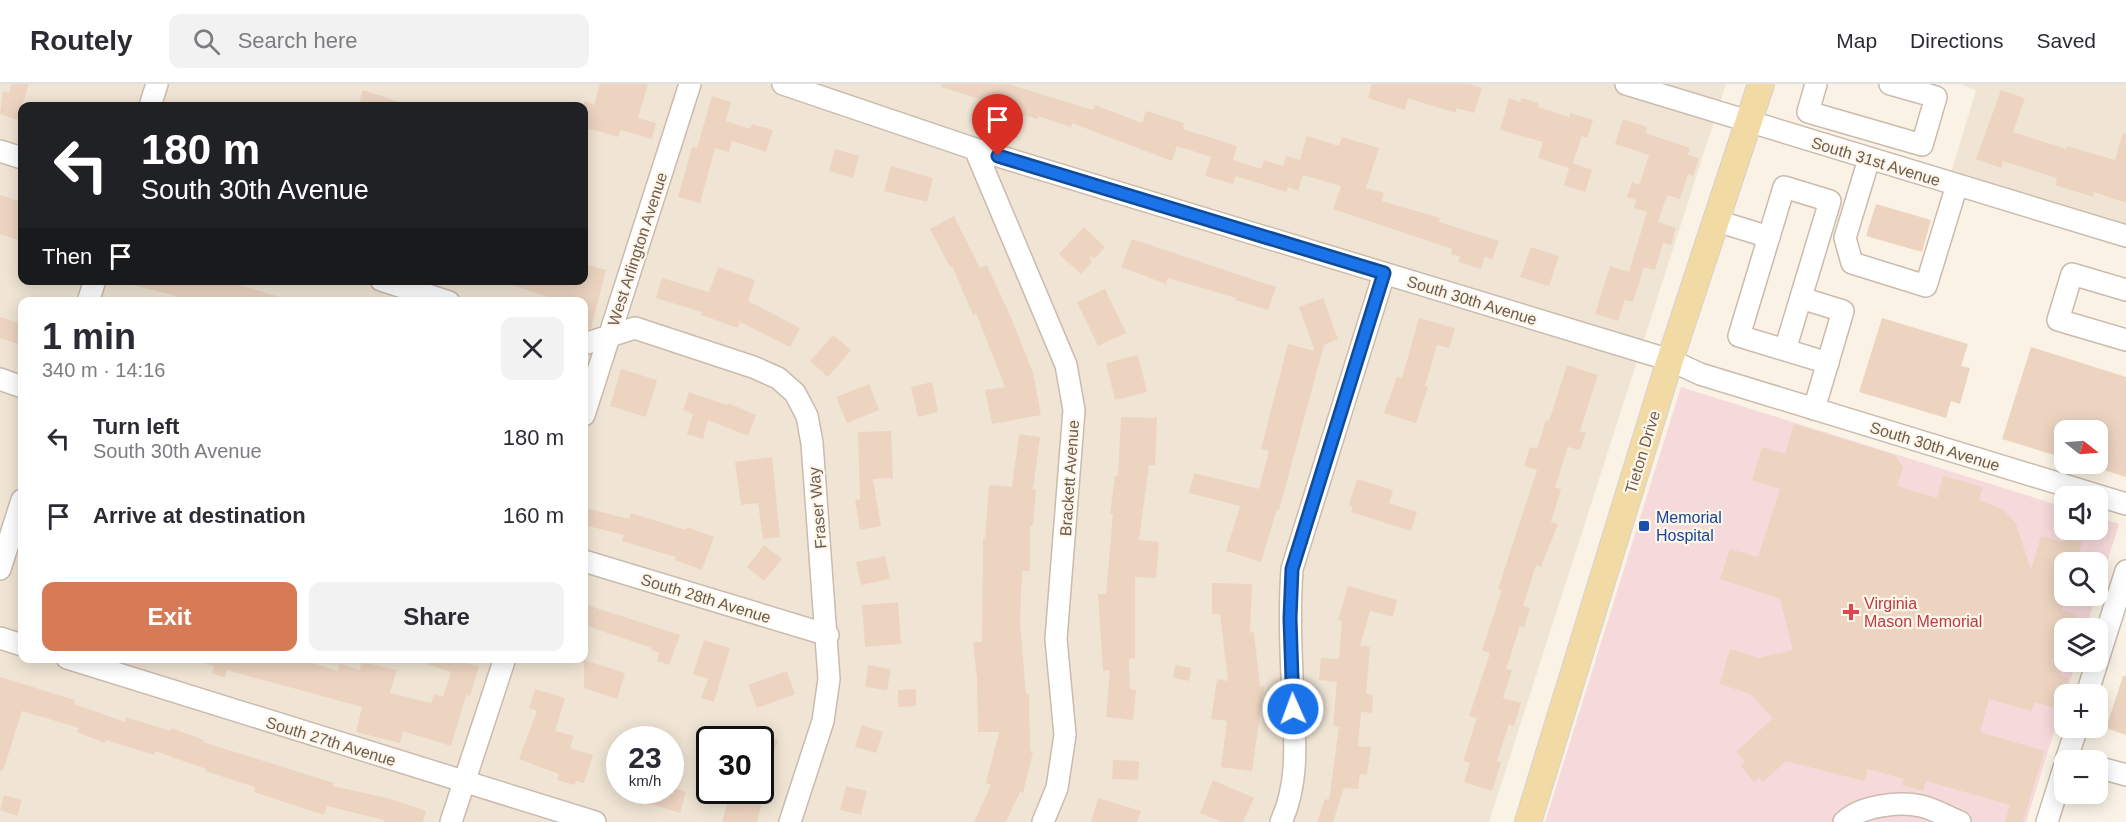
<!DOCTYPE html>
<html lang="en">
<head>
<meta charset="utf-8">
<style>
	body { margin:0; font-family:Helvetica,sans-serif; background:#f2f2f3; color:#2b2b33; height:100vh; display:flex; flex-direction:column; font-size:22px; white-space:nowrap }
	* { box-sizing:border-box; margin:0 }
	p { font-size:20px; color:#7c7c81 }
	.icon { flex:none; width:33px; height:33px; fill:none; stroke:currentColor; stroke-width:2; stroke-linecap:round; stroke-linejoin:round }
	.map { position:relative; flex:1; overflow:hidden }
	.side { position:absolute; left:18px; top:213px; width:570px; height:366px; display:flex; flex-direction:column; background:#fff; border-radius:12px; box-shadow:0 3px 15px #0003 }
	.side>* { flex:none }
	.hud { position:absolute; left:18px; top:18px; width:570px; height:183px; border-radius:12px; box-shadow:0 3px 15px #0003; background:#202124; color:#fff; overflow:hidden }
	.needle { width:39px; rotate:107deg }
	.controls { position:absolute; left:2054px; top:336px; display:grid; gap:12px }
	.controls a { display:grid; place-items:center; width:54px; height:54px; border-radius:12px; background:#fff; box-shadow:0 3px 15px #0003; font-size:30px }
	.speed { position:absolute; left:606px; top:642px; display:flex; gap:12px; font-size:30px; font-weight:700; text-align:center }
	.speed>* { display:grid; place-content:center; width:78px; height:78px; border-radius:50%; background:#fff; box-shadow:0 3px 15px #0003; line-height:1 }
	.speed small { font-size:15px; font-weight:400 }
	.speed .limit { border:3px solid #111; border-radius:9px; background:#fff; color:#111 }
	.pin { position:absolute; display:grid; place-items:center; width:51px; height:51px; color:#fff; margin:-62px -26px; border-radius:50% 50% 50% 0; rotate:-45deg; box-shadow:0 0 6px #0007 }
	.pin .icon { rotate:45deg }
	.me { position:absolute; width:66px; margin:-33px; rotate:358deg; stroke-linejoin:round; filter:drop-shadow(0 0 4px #0008) }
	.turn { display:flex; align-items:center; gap:21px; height:126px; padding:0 24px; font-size:27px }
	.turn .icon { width:78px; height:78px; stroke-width:2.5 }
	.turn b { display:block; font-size:42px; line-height:51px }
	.then { display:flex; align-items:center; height:57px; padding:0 24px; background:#0003; gap:12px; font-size:22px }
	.round { display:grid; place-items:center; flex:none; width:63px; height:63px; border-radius:12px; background:#f2f2f3 }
	.head { display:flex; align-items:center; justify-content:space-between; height:102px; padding:0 24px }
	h1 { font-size:36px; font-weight:700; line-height:45px }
	.button { display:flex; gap:12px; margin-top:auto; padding:12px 24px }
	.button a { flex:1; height:69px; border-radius:12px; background:#d77b57; color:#fff; font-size:24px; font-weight:700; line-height:69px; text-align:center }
	.button a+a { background:#f2f2f3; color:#2b2b33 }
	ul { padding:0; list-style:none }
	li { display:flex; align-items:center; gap:18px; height:78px; padding:0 24px }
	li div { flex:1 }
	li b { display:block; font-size:22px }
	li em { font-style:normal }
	header { display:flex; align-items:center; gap:36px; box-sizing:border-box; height:84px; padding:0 30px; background:#fff; border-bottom:2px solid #e1e1e2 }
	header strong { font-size:28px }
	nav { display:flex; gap:33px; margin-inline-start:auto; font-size:21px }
	.search { width:420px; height:54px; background:#f2f2f3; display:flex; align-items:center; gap:15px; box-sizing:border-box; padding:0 21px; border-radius:12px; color:#7c7c81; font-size:22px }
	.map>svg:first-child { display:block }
	.residential { fill:#f0e5d4; fill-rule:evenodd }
	.medical { fill:#f6d9db }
	.building { fill:#ecd4c0 }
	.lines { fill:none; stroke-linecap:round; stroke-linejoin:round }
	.minor-casing { stroke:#cabbad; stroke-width:24 }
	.major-casing { stroke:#d7d1cd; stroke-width:28 }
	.minor { stroke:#fff; stroke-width:21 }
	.major { stroke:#f2daa4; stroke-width:26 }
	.route-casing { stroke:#114b97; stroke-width:15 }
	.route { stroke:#1a73e8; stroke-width:10 }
	.transit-dot { fill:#1a4fb4; stroke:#fdf7eb; stroke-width:2 }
	.health-dot { fill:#e0444e; stroke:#fdf7eb; stroke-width:2 }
	.labels { text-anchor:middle; stroke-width:4.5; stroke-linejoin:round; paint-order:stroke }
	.street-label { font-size:16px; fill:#705c4d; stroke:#fdf7eb }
	.transit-label { font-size:16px; fill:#164399; stroke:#fdf7eb; text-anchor:start }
	.health-label { font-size:16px; fill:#be3a42; stroke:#fdf7eb; text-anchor:start }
</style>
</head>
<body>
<header>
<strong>Routely</strong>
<div class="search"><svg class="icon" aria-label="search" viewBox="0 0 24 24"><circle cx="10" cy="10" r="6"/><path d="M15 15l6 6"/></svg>Search here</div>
<nav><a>Map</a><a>Directions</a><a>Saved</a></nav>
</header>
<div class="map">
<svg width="2126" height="738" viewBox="0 0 2126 738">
	<rect width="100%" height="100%" fill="#faf3e5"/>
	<g class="residential">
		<path d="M0,0h1726l-237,738h-1489zM22,22h562v174h-562zM22,218h562v356h-562zM620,656h50v50h-50zM710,656h50v50h-50z"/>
		<polygon points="1960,0 2126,0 2126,143 1951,89 1976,6"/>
	</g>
	<polygon class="medical" points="1681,303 2064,423 2064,446 2097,446 2097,433 2119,440 2097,510 2097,478 2064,478 2064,512 2096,512 2086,544 2064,544 2064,578 2076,578 2026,738 1545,738"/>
	<g class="building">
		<polygon points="12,0 29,0 17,36 0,30 3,7 9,9"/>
		<polygon points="600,0 648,0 638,34 656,39 652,55 621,46 618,53 584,43 584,17 594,21"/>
		<polygon points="942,0 1008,0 1093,26 1095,21 1142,39 1146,27 1184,39 1183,45 1237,62 1233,76 1261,85 1264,76 1283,82 1286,72 1300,76 1307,52 1339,62 1342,53 1379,64 1366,104 1384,109 1382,117 1440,134 1439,138 1499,157 1492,176 1485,173 1481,185 1458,178 1460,173 1451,170 1452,165 1333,125 1341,102 1303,91 1298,107 1288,103 1286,108 1236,92 1233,100 1205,92 1211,73 1177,62 1172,77 1072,39 1071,43 1038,32 1038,35 1002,25 1002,22 941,3"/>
		<polygon points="1372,0 1469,0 1482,4 1474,29 1457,24 1455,29 1408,14 1405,26 1368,14"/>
		<polygon points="363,6 405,20 404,22 358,22"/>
		<polygon points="2001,6 2025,14 2013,48 2066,65 2067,62 2115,76 2123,49 2126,50 2126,119 2094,108 2093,113 2055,101 2057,94 2003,77 2001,84 1976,75"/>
		<polygon points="712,12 731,18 726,37 750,45 752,40 773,46 766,68 732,57 729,68 715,64 700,119 678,113 692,63 697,64"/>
		<polygon points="1509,14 1520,18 1521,14 1539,19 1538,23 1569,33 1570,29 1593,36 1587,54 1582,52 1573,79 1592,86 1585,108 1564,101 1569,84 1538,74 1543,58 1500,46"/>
		<polygon points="1623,35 1647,43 1645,49 1690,64 1688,71 1699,74 1693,92 1688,90 1680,115 1667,111 1658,138 1676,144 1671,161 1663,159 1655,186 1644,183 1633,218 1625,216 1618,237 1595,230 1610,182 1629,188 1647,128 1634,124 1636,116 1627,113 1632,98 1639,101 1649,71 1615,60"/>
		<polygon points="835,65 859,72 853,94 829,87"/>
		<polygon points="891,82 933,94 927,118 884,107"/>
		<polygon points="0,111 22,118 18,137 22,139 22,157 0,150"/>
		<polygon points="1876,120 1931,136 1922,168 1866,152"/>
		<polygon points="954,132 980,184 987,181 1012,236 1033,289 1041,331 992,340 985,306 1005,303 976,229 973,231 952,182 950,183 930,145"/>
		<polygon points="1084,143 1105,163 1095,174 1089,172 1092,178 1081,190 1059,170"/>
		<polygon points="1132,155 1276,203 1268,226 1235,216 1236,214 1168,194 1166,200 1121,183"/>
		<polygon points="1531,163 1559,172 1549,202 1520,193"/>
		<polygon points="584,180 606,186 591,244 584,247 584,218 563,218 506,199 507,196 584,196"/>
		<polygon points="718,183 755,196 748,217 800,244 790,263 740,238 738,244 701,231 702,228 656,214 662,194 709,208"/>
		<polygon points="134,196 224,196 282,214 282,218 175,218 176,212 133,201"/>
		<polygon points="1105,205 1126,249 1098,262 1077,218"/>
		<polygon points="1323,214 1338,255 1324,261 1279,426 1277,425 1261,478 1226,467 1240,422 1189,409 1194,389 1259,405 1269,367 1261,365 1288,260 1315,267 1299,223"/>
		<polygon points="0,233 22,240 22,261 0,254"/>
		<polygon points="1419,234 1455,244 1449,264 1437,261 1425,302 1428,303 1416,339 1384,329 1397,293 1402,294"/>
		<polygon points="1882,234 1968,260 1961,282 1970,284 1960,320 1951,317 1946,334 1859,308"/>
		<polygon points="833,251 851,266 828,293 810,277"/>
		<polygon points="2031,263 2126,293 2126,393 2097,384 2097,346 2064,346 2064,374 2002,355"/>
		<polygon points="1138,271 1147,308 1115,316 1106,279"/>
		<polygon points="1567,281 1598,291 1580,347 1586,349 1580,366 1568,363 1555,403 1561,405 1551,438 1558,440 1541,483 1536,481 1523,522 1530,524 1524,543 1520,542 1506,585 1512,586 1503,614 1521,619 1514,642 1509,640 1497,677 1501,678 1492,707 1464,698 1470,679 1463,677 1477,634 1469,632 1490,569 1482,566 1502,506 1498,505 1537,386 1524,382 1530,363 1537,365 1546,336 1549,337"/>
		<polygon points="621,285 657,296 646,333 610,322"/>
		<polygon points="932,298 938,328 918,333 911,303"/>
		<polygon points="869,300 879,326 847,339 836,313"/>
		<polygon points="689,308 727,321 728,319 756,331 748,352 708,336 703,355 687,350 693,330 683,326"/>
		<polygon points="1121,333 1157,334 1155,381 1149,381 1139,456 1159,458 1156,494 1135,493 1135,574 1129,575 1130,605 1136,606 1133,636 1106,633 1110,586 1103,587 1098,510 1106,510 1113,430 1110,430 1115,392 1118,392"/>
		<polygon points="1794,340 1895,371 1903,384 1897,402 1937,414 1943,392 1983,403 1979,416 2004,426 2016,440 2031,486 2041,452 2062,458 2064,453 2082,458 2076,478 2064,478 2064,512 2066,512 2062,526 2078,531 2073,544 2064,544 2064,576 2060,591 2068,594 2059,625 2034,618 2032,627 1989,615 1980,648 2044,667 2023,738 2005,738 2010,721 1926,697 1923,707 1902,701 1904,695 1868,685 1864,697 1786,677 1763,698 1759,693 1754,698 1741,682 1745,678 1736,668 1773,634 1750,610 1720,600 1730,565 1759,574 1793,566 1780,515 1720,495 1730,465 1758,473 1780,405 1752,396 1762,363 1785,370"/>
		<polygon points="891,347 893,394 873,395 881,442 860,446 855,416 860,415 858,348"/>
		<polygon points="1019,350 1040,353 1033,405 1036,405 1033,442 1030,442 1030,487 1022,487 1020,539 1026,610 1029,610 1030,667 1033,668 1023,709 1020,708 1006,738 974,738 991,701 986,699 999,648 978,648 977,595 973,558 982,558 983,454 985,454 989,401 1012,403"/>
		<polygon points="772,373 780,453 763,455 758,419 741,421 735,378"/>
		<polygon points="1357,395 1393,406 1389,419 1417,428 1411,447 1351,428 1353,422 1349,421"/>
		<polygon points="586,424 629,435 631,429 686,446 687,443 714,453 702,486 675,476 676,473 622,457 624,451 584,441"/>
		<polygon points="764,461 782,475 764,497 747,483"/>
		<polygon points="885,472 890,495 861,501 856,478"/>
		<polygon points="1212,499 1252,500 1250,549 1254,548 1260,602 1264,602 1252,687 1221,683 1227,637 1211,635 1217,595 1228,597 1220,530 1212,530"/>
		<polygon points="1348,502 1397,516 1393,533 1370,527 1360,562 1370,563 1366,610 1373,611 1372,629 1361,628 1358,662 1371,663 1367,691 1360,690 1358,705 1344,704 1333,738 1317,738 1325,715 1329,716 1339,643 1333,642 1337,598 1319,596 1321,574 1339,575 1342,537 1338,536"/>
		<polygon points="898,518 901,560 865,563 862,521"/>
		<polygon points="584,520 680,551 669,581 657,577 659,569 651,566 652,564 584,541"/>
		<polygon points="704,556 730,564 714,618 701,614 708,595 693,590"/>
		<polygon points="200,574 296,574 338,587 340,580 359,586 362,578 397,586 390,609 431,619 434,610 443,613 451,588 419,577 420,574 454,574 479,583 470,612 466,611 451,662 403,647 400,659 356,648 362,623 227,586 225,594 212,589 214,582 200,578"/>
		<polygon points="584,576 625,589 617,615 584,604"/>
		<polygon points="868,581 891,585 887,606 865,603"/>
		<polygon points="1175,581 1191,584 1189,597 1173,594"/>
		<polygon points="787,587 795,610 757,624 748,601"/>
		<polygon points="2123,592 2126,592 2126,651 2106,644"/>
		<polygon points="0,593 75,616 74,620 125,638 126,633 170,647 171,644 204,656 203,658 334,699 333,702 391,715 426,727 423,738 384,738 384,736 327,722 324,731 254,708 255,703 205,687 206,685 155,667 154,671 106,656 105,659 77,648 79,644 22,627 3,687 0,687"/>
		<polygon points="535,605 565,614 555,647 574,652 570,664 593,671 584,699 576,697 575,701 557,696 559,690 519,675 537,627 529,624"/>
		<polygon points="916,605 916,622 898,623 898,606"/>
		<polygon points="862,641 883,648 876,669 855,663"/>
		<polygon points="760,650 778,656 763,702 760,702"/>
		<polygon points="1113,676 1139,677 1138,696 1112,695"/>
		<polygon points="1213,696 1254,714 1243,738 1222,738 1200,729"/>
		<polygon points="846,702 867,707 861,731 840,726"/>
		<polygon points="670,703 686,708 680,729 618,710 618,706 670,706"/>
		<polygon points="731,706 761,706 761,709 764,710 757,738 722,738"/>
		<polygon points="4,711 22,716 17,732 0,726"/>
		<polygon points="1098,714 1141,727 1137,738 1091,738"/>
	</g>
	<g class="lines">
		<g class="minor-casing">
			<g id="minor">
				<polyline points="783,0 975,65 1670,276 1700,290 2126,420"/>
				<polyline points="1626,0 2126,152"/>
				<polyline points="1816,0 1808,28 1922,61 1936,13 1890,0"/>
				<polyline points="150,22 157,0"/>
				<polyline points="975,65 1066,281 1074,326 1056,555 1065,651 1057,704 1043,738"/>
				<polyline points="0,67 22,74"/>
				<polyline points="1869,75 1845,154 1852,179 1926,202 1957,101"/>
				<polyline points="1717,137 1769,153"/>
				<polyline points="381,196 449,218"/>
				<polyline points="2126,206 2072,190 2058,236 2126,256"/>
				<polyline points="1801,214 1843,227 1814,325"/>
				<polyline points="88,218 95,196"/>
				<polyline points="584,260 635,244 753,283 778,294 795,309 807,332 812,359 829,595 823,637 790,738"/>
				<polyline points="1785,266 1830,117 1784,103 1739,252 1828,279"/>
				<polyline points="0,295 22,303"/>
				<polyline points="584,331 690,0"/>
				<polyline points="584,477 828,551"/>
				<polyline points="0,485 22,416"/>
				<polyline points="0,554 22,561"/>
				<polyline points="67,574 595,738"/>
				<polyline points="2087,610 2126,487"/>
				<polyline points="2066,676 2077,644"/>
				<polyline points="2097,683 2126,691"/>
				<polyline points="451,738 505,574"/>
				<path d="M1281,738c18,-39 14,-81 12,-123 -2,-44 -4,-87 -1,-130l92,-295"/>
				<path d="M1844,738c16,-16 55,-21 77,-16 13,3 27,11 39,16"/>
				<polyline points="2047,738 2064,684"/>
			</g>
		</g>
		<g class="major-casing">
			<polyline id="major" points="1528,738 1670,276 1761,0"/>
		</g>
		<use href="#minor" class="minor"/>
		<use href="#major" class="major"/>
	</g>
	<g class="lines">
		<g class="route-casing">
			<polyline id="route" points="998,72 1384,189 1292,485 1290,534 1293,625"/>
		</g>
		<use href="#route" class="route"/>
	</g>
	<rect class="transit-dot" x="1638" y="436" width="12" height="12" rx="3"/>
	<path class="health-dot" d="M1848 519h6v6h6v6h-6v6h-6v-6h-6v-6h6z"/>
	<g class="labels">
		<g class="street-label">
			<text transform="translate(1876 77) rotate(17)" y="6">South 31st Avenue</text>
			<text transform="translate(637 165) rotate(-72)" y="6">West Arlington Avenue</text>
			<text transform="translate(1472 216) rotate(17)" y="6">South 30th Avenue</text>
			<text transform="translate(1935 362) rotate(17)" y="6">South 30th Avenue</text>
			<text transform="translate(1642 368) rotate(-73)" y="6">Tieton Drive</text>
			<text transform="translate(1069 394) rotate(-86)" y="6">Brackett Avenue</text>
			<text transform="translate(817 424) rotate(-95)" y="6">Fraser Way</text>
			<text transform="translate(706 514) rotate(17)" y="6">South 28th Avenue</text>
			<text transform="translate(331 657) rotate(17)" y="6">South 27th Avenue</text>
		</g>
		<g class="transit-label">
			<text x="1656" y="439">Memorial<tspan x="1656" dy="18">Hospital</tspan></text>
		</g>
		<g class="health-label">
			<text x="1864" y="525">Virginia<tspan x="1864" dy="18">Mason Memorial</tspan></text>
		</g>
	</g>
</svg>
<div class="controls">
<a><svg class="needle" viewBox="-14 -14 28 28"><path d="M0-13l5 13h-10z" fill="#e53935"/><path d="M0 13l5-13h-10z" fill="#7c7c81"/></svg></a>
<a><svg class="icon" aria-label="sound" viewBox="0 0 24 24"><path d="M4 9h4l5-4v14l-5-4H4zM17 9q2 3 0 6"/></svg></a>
<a><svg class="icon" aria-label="search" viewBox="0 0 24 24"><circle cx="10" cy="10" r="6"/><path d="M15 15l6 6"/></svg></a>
<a><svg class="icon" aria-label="layers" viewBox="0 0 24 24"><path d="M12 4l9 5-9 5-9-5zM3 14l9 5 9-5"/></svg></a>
<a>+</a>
<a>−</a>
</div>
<div class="speed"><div>23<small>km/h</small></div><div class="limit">30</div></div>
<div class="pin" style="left:998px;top:72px;background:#d93025"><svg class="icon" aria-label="arrive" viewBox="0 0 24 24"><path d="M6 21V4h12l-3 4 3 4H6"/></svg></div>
<svg class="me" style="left:1293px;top:625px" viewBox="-20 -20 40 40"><circle r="17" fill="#1a73e8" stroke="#fff" stroke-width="3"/><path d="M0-11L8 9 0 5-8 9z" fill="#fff"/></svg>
<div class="hud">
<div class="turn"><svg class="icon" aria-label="left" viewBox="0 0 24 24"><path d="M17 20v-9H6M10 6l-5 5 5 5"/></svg><div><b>180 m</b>South 30th Avenue</div></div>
<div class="then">Then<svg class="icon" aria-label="arrive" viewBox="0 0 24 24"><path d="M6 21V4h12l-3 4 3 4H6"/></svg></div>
</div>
<section class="side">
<div class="head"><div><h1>1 min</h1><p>340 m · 14:16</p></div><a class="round"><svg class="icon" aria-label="close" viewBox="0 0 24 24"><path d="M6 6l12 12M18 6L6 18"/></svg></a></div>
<ul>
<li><svg class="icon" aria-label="left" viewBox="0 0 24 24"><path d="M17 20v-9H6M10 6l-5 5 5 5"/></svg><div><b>Turn left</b><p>South 30th Avenue</p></div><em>180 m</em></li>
<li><svg class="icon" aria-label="arrive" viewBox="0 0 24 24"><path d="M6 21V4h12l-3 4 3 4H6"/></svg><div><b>Arrive at destination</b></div><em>160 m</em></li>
</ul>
<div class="button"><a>Exit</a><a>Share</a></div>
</section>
</div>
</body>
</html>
